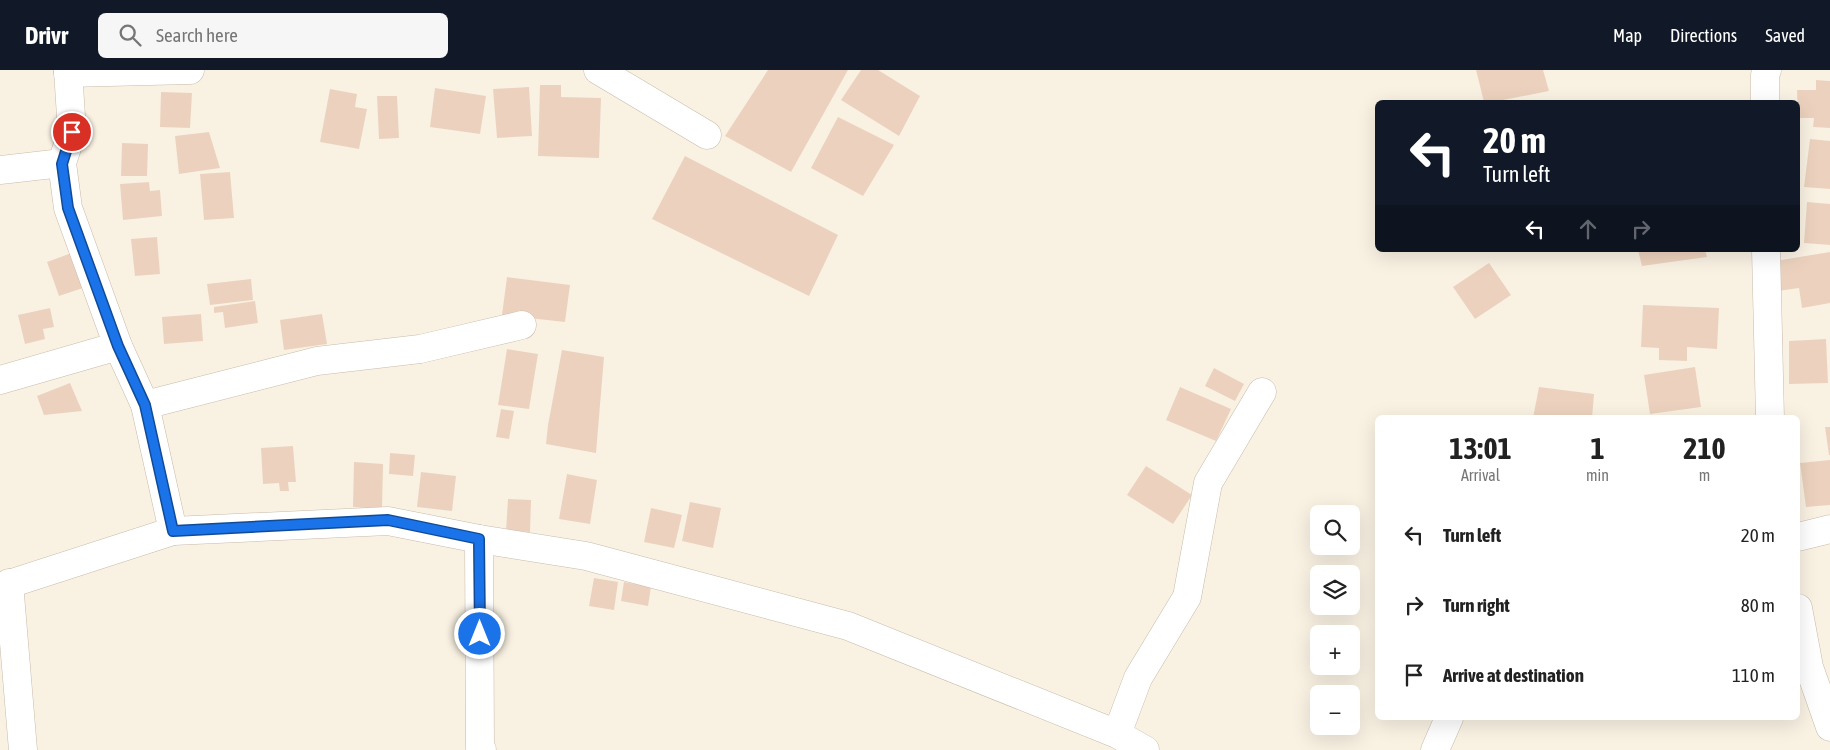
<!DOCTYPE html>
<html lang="en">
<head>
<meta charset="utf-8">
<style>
	body { margin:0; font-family:"Asap Condensed",sans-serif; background:#f6f6f6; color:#222; height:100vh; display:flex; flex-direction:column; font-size:19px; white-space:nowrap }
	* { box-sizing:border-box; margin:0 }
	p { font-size:16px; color:#767676 }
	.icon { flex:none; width:28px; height:28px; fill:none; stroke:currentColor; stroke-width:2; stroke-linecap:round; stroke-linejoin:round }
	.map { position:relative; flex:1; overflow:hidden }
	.details { position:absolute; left:1375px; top:345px; width:425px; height:305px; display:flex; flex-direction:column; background:#fff; border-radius:8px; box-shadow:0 5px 20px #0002 }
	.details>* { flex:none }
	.banner { position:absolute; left:1375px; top:30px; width:425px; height:152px; border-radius:8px; box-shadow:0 5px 20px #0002; background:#111827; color:#fff; overflow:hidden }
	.buttons { position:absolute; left:1310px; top:435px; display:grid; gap:10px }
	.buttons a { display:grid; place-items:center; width:50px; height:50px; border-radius:8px; background:#fff; box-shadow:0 5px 20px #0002; font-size:25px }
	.pin { position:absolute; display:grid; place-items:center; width:42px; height:42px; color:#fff; margin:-21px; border:2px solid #fff; border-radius:50%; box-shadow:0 1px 5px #0007 }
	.me { position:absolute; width:55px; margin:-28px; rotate:0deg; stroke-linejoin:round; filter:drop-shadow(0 0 4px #0008) }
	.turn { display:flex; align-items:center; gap:18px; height:105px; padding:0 25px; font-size:22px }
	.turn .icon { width:65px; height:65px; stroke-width:2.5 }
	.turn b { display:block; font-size:35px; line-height:42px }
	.lanes { display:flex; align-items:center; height:48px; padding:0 25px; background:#0003; justify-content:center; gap:25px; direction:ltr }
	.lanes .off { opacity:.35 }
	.eta { display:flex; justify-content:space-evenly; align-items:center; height:85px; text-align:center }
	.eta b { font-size:30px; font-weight:700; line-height:35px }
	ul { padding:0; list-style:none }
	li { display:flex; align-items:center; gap:15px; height:70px; padding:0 25px }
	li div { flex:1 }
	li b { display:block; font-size:19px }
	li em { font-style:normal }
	header { display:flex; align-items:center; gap:30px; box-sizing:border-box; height:70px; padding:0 25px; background:#111827; color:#fff }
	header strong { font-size:24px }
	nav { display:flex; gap:28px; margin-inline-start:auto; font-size:18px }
	.search { width:350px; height:45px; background:#f6f6f6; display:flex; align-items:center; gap:12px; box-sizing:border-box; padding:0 18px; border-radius:8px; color:#767676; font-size:19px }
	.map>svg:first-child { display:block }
	.building { fill:#ecd2be }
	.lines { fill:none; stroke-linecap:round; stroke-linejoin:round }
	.minor-casing { stroke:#c9baab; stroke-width:29 }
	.minor { stroke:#fff; stroke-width:28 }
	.route-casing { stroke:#114b97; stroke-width:12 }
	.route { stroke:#1a73e8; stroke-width:9 }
</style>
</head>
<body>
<header>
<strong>Drivr</strong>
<div class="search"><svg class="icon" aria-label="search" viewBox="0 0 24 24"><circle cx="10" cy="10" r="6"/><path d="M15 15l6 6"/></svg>Search here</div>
<nav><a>Map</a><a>Directions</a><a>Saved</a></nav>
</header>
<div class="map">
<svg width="1830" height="680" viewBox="0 0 1830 680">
	<rect width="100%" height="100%" fill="#f9f2e3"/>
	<g class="building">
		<polygon points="768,0 848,0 791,102 725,66"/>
		<polygon points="861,0 878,0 920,26 899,66 841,30"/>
		<polygon points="1476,0 1543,0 1549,21 1493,32 1484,32"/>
		<polygon points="1816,10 1830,11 1830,58 1813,57 1814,48 1798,48 1797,20 1816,20"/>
		<polygon points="540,15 561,15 561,27 601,28 599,88 538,86"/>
		<polygon points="529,17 532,66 497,68 493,19"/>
		<polygon points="435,18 486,26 480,64 430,57"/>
		<polygon points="330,19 357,24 355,37 367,39 359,79 320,72"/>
		<polygon points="161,22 192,23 190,58 160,57"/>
		<polygon points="377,26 397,26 399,68 379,69"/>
		<polygon points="838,47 894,75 863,126 811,98"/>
		<polygon points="209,62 220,98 179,104 175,66"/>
		<polygon points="1810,69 1830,71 1830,119 1804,117"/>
		<polygon points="122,73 148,74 147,106 121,106"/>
		<polygon points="685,86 838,165 809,226 652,149"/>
		<polygon points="230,102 234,148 204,150 200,104"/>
		<polygon points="149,112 150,121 160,120 162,146 123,150 120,114"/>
		<polygon points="1807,132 1830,134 1830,175 1804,173"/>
		<polygon points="157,167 160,204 135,206 131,169"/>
		<polygon points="1638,180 1705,180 1707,187 1642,196"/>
		<polygon points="77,181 89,216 59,226 47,192"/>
		<polygon points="1830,182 1830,233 1802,238 1799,218 1778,221 1775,191"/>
		<polygon points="1489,193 1511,225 1475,249 1453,217"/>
		<polygon points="507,207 570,215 565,252 502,245"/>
		<polygon points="251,209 253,230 210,235 207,214"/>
		<polygon points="255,231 258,253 225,258 223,242 214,243 214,237"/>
		<polygon points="1643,235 1719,238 1717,279 1687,277 1687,291 1659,290 1659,278 1641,277"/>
		<polygon points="50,238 54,257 43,259 45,269 25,274 18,245"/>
		<polygon points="201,244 203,271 164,274 162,247"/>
		<polygon points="322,244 327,274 284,280 280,250"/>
		<polygon points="1826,269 1828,313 1789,314 1789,271"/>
		<polygon points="507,279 538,284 529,339 498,335"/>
		<polygon points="562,280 604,287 596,383 546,374 548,355"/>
		<polygon points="1695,297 1701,337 1650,344 1644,305"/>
		<polygon points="1214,298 1244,314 1235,331 1205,316"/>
		<polygon points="70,313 82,341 44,345 37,326"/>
		<polygon points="1180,317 1231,339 1216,371 1166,350"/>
		<polygon points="1539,317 1594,324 1592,348 1533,348"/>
		<polygon points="501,339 514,341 509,369 496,367"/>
		<polygon points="1825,357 1830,357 1830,385 1829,385"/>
		<polygon points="293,376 296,412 288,412 289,421 280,421 279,413 263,414 261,378"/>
		<polygon points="390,383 415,385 413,406 389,404"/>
		<polygon points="1830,390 1830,435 1806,437 1800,393"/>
		<polygon points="354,392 383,394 382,439 353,437"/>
		<polygon points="1146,396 1192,425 1173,454 1127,425"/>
		<polygon points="421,402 456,406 452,441 417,437"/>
		<polygon points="567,404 597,410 590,454 559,449"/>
		<polygon points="508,429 531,430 530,462 506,461"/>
		<polygon points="690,432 721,438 713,478 682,471"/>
		<polygon points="651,438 682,445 674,478 644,472"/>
		<polygon points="594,508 618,512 614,540 589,536"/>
		<polygon points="624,512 651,517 648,536 621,531"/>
	</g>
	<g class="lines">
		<g class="minor-casing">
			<g id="minor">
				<polyline points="68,0 72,62 62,93 68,138 118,276 145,335 173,461"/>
				<polyline points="598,0 707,65"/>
				<polyline points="68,3 190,0"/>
				<polyline points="1765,32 1765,5 1767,0"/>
				<polyline points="0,100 62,93"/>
				<polyline points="1766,180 1770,348"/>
				<polyline points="0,310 118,276"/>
				<polyline points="145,335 317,291 420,279 522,255"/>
				<polyline points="1798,467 1830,459"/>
				<polyline points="479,469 480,678 482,680"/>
				<polyline points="9,513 23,680"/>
				<polyline points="0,517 173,461 388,451 479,469 586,486 848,556 1117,664 1145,680"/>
				<polyline points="1798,538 1809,597 1830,657"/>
				<polyline points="1117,664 1138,608 1187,527 1208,413 1262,322"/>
				<polyline points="1435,680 1449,648"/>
			</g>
		</g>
		<use href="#minor" class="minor"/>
	</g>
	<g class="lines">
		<g class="route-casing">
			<polyline id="route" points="72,62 62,94 68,138 118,276 145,335 173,461 388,450 479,469 480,564"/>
		</g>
		<use href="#route" class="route"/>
	</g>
</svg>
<div class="buttons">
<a><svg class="icon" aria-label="search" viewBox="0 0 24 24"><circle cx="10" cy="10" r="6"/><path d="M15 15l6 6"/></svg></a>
<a><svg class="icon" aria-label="layers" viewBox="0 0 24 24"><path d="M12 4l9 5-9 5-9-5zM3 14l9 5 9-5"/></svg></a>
<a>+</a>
<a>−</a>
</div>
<div class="pin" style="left:72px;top:62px;background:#d93025"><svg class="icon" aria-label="arrive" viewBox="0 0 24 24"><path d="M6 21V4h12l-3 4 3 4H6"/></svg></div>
<svg class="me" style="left:480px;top:564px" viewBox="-20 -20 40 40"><circle r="17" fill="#1a73e8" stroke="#fff" stroke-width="3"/><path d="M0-11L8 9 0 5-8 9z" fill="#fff"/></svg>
<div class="banner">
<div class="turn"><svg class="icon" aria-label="left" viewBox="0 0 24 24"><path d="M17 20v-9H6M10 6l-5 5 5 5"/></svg><div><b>20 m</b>Turn left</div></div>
<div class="lanes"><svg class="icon" aria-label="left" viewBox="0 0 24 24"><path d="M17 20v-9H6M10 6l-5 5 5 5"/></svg><svg class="icon off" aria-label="ahead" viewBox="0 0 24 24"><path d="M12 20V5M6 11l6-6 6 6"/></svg><svg class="icon off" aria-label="right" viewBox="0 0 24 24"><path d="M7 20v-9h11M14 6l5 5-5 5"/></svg></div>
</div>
<section class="details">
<div class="eta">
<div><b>13:01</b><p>Arrival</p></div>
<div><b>1</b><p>min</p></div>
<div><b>210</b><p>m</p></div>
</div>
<ul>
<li><svg class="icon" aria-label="left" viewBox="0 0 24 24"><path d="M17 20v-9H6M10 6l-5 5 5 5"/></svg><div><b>Turn left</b></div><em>20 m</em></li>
<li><svg class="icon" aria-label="right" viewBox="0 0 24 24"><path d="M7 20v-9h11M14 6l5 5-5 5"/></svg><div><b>Turn right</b></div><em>80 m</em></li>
<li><svg class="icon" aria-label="arrive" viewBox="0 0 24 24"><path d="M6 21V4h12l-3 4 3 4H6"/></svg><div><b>Arrive at destination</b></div><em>110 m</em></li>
</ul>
</section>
</div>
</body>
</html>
